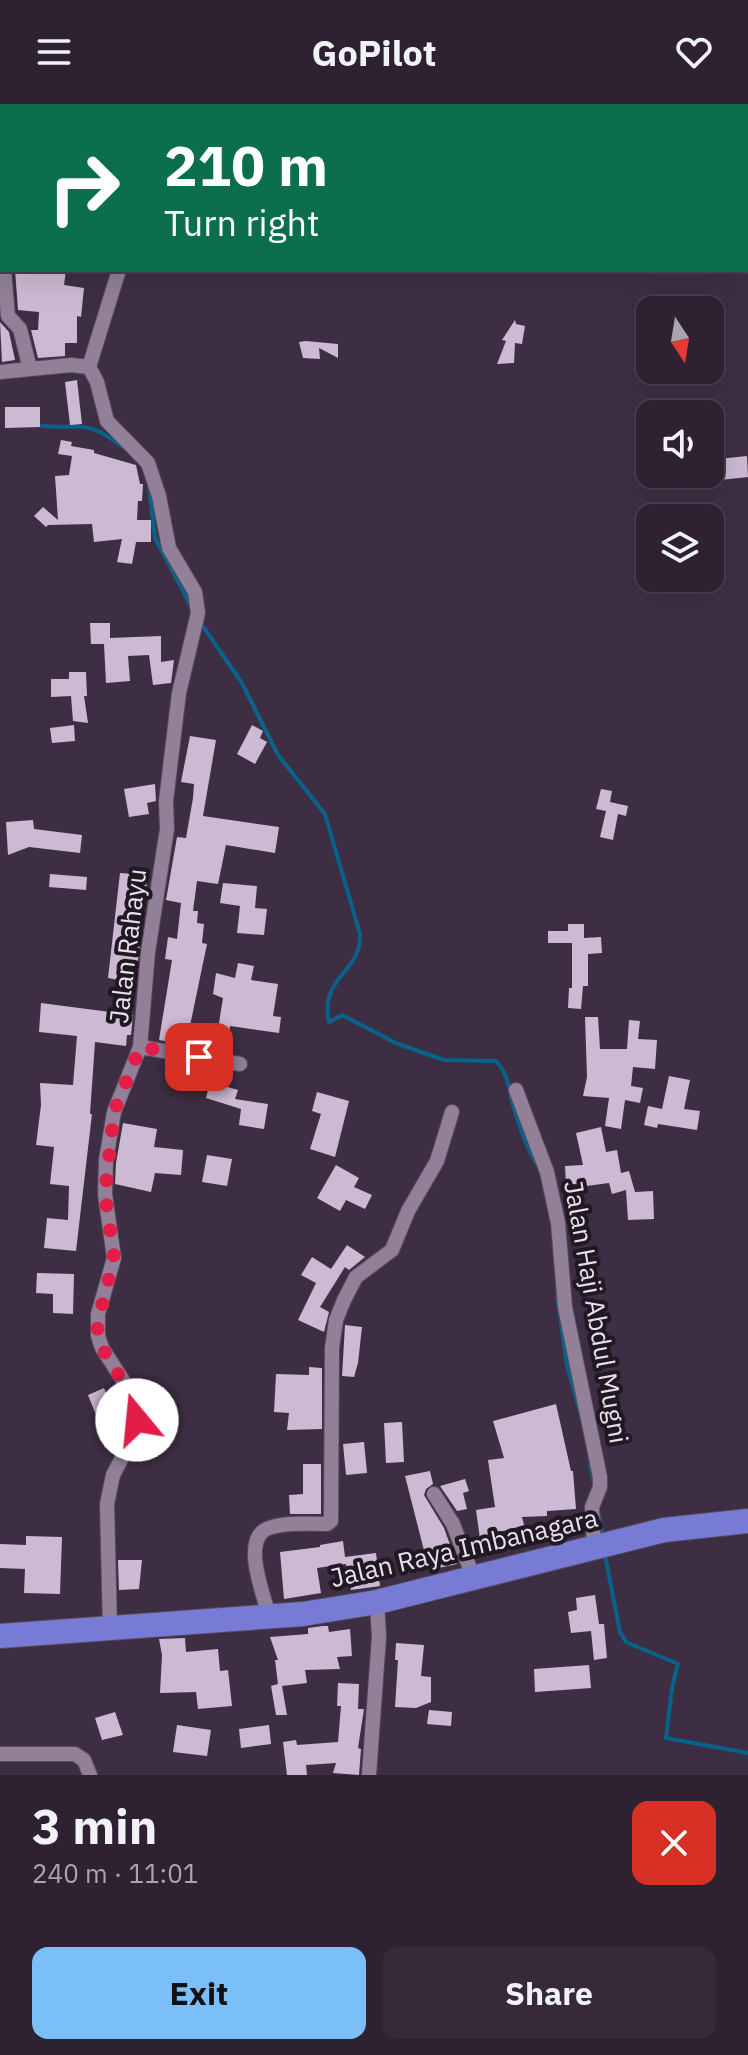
<!DOCTYPE html>
<html lang="en">
<head>
<meta charset="utf-8">
<style>
	body { margin:0; font-family:"IBM Plex Sans",sans-serif; background:#362a3a; color:#f1f3f6; height:100vh; display:flex; flex-direction:column; font-size:30px; white-space:nowrap }
	* { box-sizing:border-box; margin:0 }
	p { font-size:26px; color:#a7a4ac }
	.icon { flex:none; width:44px; height:44px; fill:none; stroke:currentColor; stroke-width:2; stroke-linecap:round; stroke-linejoin:round }
	.map { position:relative; height:1671px; overflow:hidden }
	.panel { display:flex; flex-direction:column; background:#2e2232; flex:1 }
	.panel>* { flex:none }
	.banner { position:absolute; left:0px; top:0px; width:748px; height:168px; box-shadow:0 8px 32px #0002,0 0 0 2px #493f4d; background:#0b6e4f; color:#fff; overflow:hidden }
	.needle { width:52px; rotate:168deg }
	.controls { position:absolute; left:636px; top:192px; display:grid; gap:16px }
	.controls a { display:grid; place-items:center; width:88px; height:88px; border-radius:16px; background:#2e2232; box-shadow:0 8px 32px #0002,0 0 0 2px #493f4d; font-size:40px }
	.pin { position:absolute; display:grid; place-items:center; width:68px; height:68px; color:#fff; margin:-34px; border-radius:16px; box-shadow:0 4px 12px #0006 }
	.me { position:absolute; width:88px; margin:-44px; rotate:343deg; stroke-linejoin:round; filter:drop-shadow(0 0 6px #0008) }
	.turn { display:flex; align-items:center; gap:28px; height:168px; padding:0 32px; font-size:36px }
	.turn .icon { width:104px; height:104px; stroke-width:2.5 }
	.turn b { display:block; font-size:56px; line-height:68px }
	.round { display:grid; place-items:center; flex:none; width:84px; height:84px; border-radius:16px; background:#362a3a }
	.headline { display:flex; align-items:center; justify-content:space-between; height:136px; padding:0 32px }
	h1 { font-size:48px; font-weight:800; line-height:60px }
	.cta { display:flex; gap:16px; margin-top:auto; padding:16px 32px }
	.cta a { flex:1; height:92px; border-radius:16px; background:#7abff8; color:#111; font-size:32px; font-weight:800; line-height:92px; text-align:center }
	.cta a+a { background:#362a3a; color:#f1f3f6 }
	header { display:flex; justify-content:space-between; align-items:center; height:104px; padding:0 32px; background:#2e2232; font-size:36px; font-weight:800 }
	.map>svg:first-child { display:block }
	.lines { fill:none; stroke-linecap:round; stroke-linejoin:round }
	.stream { stroke:#08638c; stroke-width:4 }
	.building { fill:#ccb9d3 }
	.street-casing { stroke:#584b5c; stroke-width:16 }
	.highway-casing { stroke:#584b5c; stroke-width:26 }
	.street { stroke:#928098; stroke-width:14 }
	.highway { stroke:#777bd6; stroke-width:24 }
	.route { stroke:#e11d48; stroke-width:14; stroke-dasharray:0 25.2 }
	.labels { text-anchor:middle; stroke-width:8; stroke-linejoin:round; paint-order:stroke }
	.street-label { font-size:26px; fill:#ebe0ee; stroke:#201923 }
</style>
</head>
<body>
<header><svg class="icon" aria-label="menu" viewBox="0 0 24 24"><path d="M4 6h16M4 12h16M4 18h16"/></svg>GoPilot<svg class="icon" aria-label="heart" viewBox="0 0 24 24"><path d="M12 20l-8-8c-3-5 5-10 8-4 3-6 11-1 8 4z"/></svg></header>
<div class="map">
<svg width="748" height="1671" viewBox="0 0 748 1671">
	<rect width="100%" height="100%" fill="#3e2e43"/>
	<g class="lines">
		<g class="stream">
			<path d="M42,322c43,3 43,-7 81,21"/>
			<polyline points="149,382 155,434 192,504"/>
			<path d="M200,518l42,61 36,72 47,59 35,120c2,39 -41,42 -31,88l13,-7 56,29 46,16 52,1c12,13 12,24 16,40 6,22 14,46 26,65"/>
			<polyline points="557,1192 567,1261 581,1312"/>
			<polyline points="590,1360 594,1379"/>
			<polyline points="599,1411 603,1434"/>
			<polyline points="605,1451 620,1528 626,1538 678,1560 672,1584 666,1634 748,1649"/>
		</g>
	</g>
	<g class="building">
		<polygon points="15,166 66,166 64,181 84,184 81,213 77,212 77,239 65,239 65,252 38,254 31,226 38,226 39,208 18,206"/>
		<polygon points="515,216 516,220 525,222 522,240 515,239 514,259 497,260 506,237 502,236"/>
		<polygon points="0,218 9,228 15,256 2,258"/>
		<polygon points="306,237 338,240 338,254 319,244 320,255 303,254 299,238"/>
		<polygon points="77,276 82,320 70,321 65,278"/>
		<polygon points="5,303 40,303 40,323 5,324"/>
		<polygon points="61,336 72,338 71,342 94,346 94,349 136,361 140,380 143,380 142,397 138,397 137,416 151,416 151,438 136,438 132,460 117,458 122,435 94,438 92,420 48,421 46,423 34,412 43,403 58,416 55,372 69,371 72,352 58,350"/>
		<polygon points="747,352 748,373 720,376 718,355"/>
		<polygon points="90,519 110,519 110,534 161,532 161,558 174,556 171,579 153,581 149,551 128,552 130,577 106,579 104,540 91,540"/>
		<polygon points="69,568 86,568 87,592 84,592 88,619 73,617 71,592 51,593 51,575 69,575"/>
		<polygon points="74,621 75,637 52,639 50,624"/>
		<polygon points="252,621 263,627 260,634 267,638 255,660 237,650"/>
		<polygon points="190,632 216,636 203,712 279,723 275,749 226,741 218,780 197,777 193,807 198,807 197,819 204,820 202,839 207,840 186,941 159,936 172,856 165,855 168,833 177,835 181,799 166,796 177,733 186,734 193,694 194,680 181,678"/>
		<polygon points="155,680 156,697 147,699 149,710 129,713 124,685"/>
		<polygon points="601,685 612,687 610,698 628,702 626,712 618,710 613,736 600,733 606,707 596,705"/>
		<polygon points="33,716 34,725 82,731 80,749 29,743 8,751 6,718"/>
		<polygon points="120,769 147,771 146,790 136,789 134,815 143,816 137,864 126,862 124,877 108,874"/>
		<polygon points="50,770 87,773 86,786 49,783"/>
		<polygon points="223,779 257,782 255,804 267,805 264,831 237,829 240,802 220,799"/>
		<polygon points="568,820 584,820 584,834 601,833 602,849 588,850 588,882 583,882 581,905 568,904 569,884 572,884 572,839 548,839 548,827 568,827"/>
		<polygon points="238,859 254,862 251,876 278,880 273,912 281,913 279,929 230,922 226,948 205,944 208,923 218,925 223,894 213,890 216,869 235,874"/>
		<polygon points="41,899 133,911 131,931 127,931 126,942 95,938 90,1010 92,1010 76,1147 44,1144 47,1114 68,1116 69,1082 50,1080 54,1043 36,1041 41,1001 40,979 73,981 77,932 39,928"/>
		<polygon points="585,913 598,913 600,945 627,945 629,916 640,917 638,935 657,936 655,965 633,963 631,982 643,984 640,999 625,996 621,1025 605,1022 609,994 583,992 587,973"/>
		<polygon points="669,972 690,976 684,1005 700,1007 697,1026 658,1020 657,1024 644,1021 648,1002 662,1005"/>
		<polygon points="210,978 238,986 235,995 268,1000 264,1025 239,1021 241,1005 206,994"/>
		<polygon points="317,988 349,997 335,1053 310,1045 321,1010 312,1007"/>
		<polygon points="123,1019 157,1025 154,1043 183,1046 181,1071 155,1069 151,1088 115,1080 116,1059"/>
		<polygon points="601,1023 606,1048 617,1046 621,1069 629,1067 635,1088 653,1087 654,1115 628,1116 626,1086 612,1090 609,1079 579,1083 579,1080 566,1080 565,1062 583,1061 576,1029"/>
		<polygon points="207,1051 232,1055 227,1082 202,1078"/>
		<polygon points="336,1061 359,1074 354,1083 372,1091 365,1105 346,1096 340,1107 317,1094"/>
		<polygon points="347,1141 365,1153 349,1166 345,1163 320,1203 329,1208 324,1228 298,1216 316,1179 301,1171 312,1153 331,1165"/>
		<polygon points="37,1169 74,1170 73,1210 53,1209 53,1190 36,1189"/>
		<polygon points="345,1221 362,1223 358,1259 354,1273 342,1272"/>
		<polygon points="309,1263 322,1264 322,1325 287,1326 289,1309 274,1308 276,1270 309,1271"/>
		<polygon points="104,1284 112,1304 96,1311 88,1291"/>
		<polygon points="556,1300 571,1367 573,1367 576,1405 547,1407 547,1412 522,1413 524,1421 493,1430 494,1433 480,1435 476,1406 495,1403 488,1356 504,1354 493,1317"/>
		<polygon points="402,1318 404,1358 386,1359 384,1319"/>
		<polygon points="364,1338 367,1369 346,1371 343,1340"/>
		<polygon points="303,1360 321,1360 321,1410 290,1410 289,1391 303,1390"/>
		<polygon points="430,1367 433,1380 426,1385 424,1391 444,1424 457,1460 429,1466 405,1372"/>
		<polygon points="465,1375 469,1387 463,1389 467,1405 457,1407 440,1382"/>
		<polygon points="26,1432 62,1433 60,1490 24,1489 25,1465 0,1464 0,1440 26,1441"/>
		<polygon points="343,1437 345,1453 376,1449 380,1482 351,1486 346,1460 317,1464 321,1489 284,1495 280,1448 320,1443 320,1441"/>
		<polygon points="118,1456 142,1456 139,1485 119,1486"/>
		<polygon points="595,1491 599,1520 604,1520 607,1554 594,1556 591,1527 571,1529 568,1508 577,1506 576,1494"/>
		<polygon points="323,1522 328,1522 329,1528 350,1525 352,1552 337,1553 340,1565 305,1566 307,1579 282,1582 287,1611 276,1611 271,1582 278,1580 275,1556 278,1556 270,1533 308,1530 308,1524"/>
		<polygon points="185,1534 186,1548 218,1545 220,1567 228,1566 232,1602 198,1605 196,1588 160,1589 162,1551 159,1535"/>
		<polygon points="396,1539 424,1541 421,1572 431,1573 431,1598 416,1604 395,1603 398,1556 395,1556"/>
		<polygon points="589,1561 591,1584 535,1588 534,1565"/>
		<polygon points="338,1579 359,1580 358,1605 364,1605 358,1644 361,1645 359,1671 333,1669 336,1659 306,1661 307,1671 287,1671 283,1638 296,1636 297,1641 338,1638 341,1602 337,1602"/>
		<polygon points="429,1606 452,1608 451,1622 427,1620"/>
		<polygon points="115,1608 123,1631 102,1636 95,1614"/>
		<polygon points="177,1621 211,1626 207,1652 173,1648"/>
		<polygon points="269,1621 271,1640 241,1644 239,1625"/>
	</g>
	<g class="lines">
		<g class="street-casing">
			<g id="street">
				<polyline points="4,166 8,212 20,225 30,265"/>
				<polyline points="89,263 119,166"/>
				<polyline points="0,268 71,261 89,263 97,278 107,317 148,359 159,392 169,444 195,488 198,509 179,589 166,697 167,725 148,848 140,943 114,1008 106,1056 105,1090 114,1154 98,1210 98,1232 102,1244 126,1281 137,1308 132,1335 113,1371 107,1400 110,1524"/>
				<polyline points="140,943 240,960"/>
				<polyline points="516,986 547,1068 558,1119 565,1203 600,1373 600,1383 592,1403 594,1442"/>
				<polyline points="434,1390 453,1420 474,1475"/>
				<path d="M269,1512c-5,-21 -29,-78 0,-88 18,-6 39,-4 58,-4l4,-3 1,-173 4,-28 8,-20 12,-23 36,-27 16,-39 29,-50 15,-49"/>
				<polyline points="0,1650 75,1650 84,1656 90,1671"/>
				<polyline points="369,1671 379,1533 377,1498"/>
			</g>
		</g>
		<g class="highway-casing">
			<polyline id="highway" points="0,1532 303,1510 377,1498 664,1426 748,1417"/>
		</g>
		<use href="#street" class="street"/>
		<use href="#highway" class="highway"/>
	</g>
	<g class="lines">
		<polyline class="route" points="137,1316 131,1291 102,1244 97,1222 114,1154 105,1090 114,1008 140,943 199,953"/>
	</g>
	<g class="labels">
		<g class="street-label">
			<text transform="translate(128 842) rotate(-83)" y="9">Jalan Rahayu</text>
			<text transform="translate(596 1208) rotate(80)" y="9">Jalan Haji Abdul Mugni</text>
			<text transform="translate(464 1444) rotate(-13)" y="9">Jalan Raya Imbanagara</text>
		</g>
	</g>
</svg>
<div class="controls">
<a><svg class="needle" viewBox="-14 -14 28 28"><path d="M0-13l5 13h-10z" fill="#e53935"/><path d="M0 13l5-13h-10z" fill="#a7a4ac"/></svg></a>
<a><svg class="icon" aria-label="sound" viewBox="0 0 24 24"><path d="M4 9h4l5-4v14l-5-4H4zM17 9q2 3 0 6"/></svg></a>
<a><svg class="icon" aria-label="layers" viewBox="0 0 24 24"><path d="M12 4l9 5-9 5-9-5zM3 14l9 5 9-5"/></svg></a>
</div>
<div class="pin" style="left:199px;top:953px;background:#d93025"><svg class="icon" aria-label="arrive" viewBox="0 0 24 24"><path d="M6 21V4h12l-3 4 3 4H6"/></svg></div>
<svg class="me" style="left:137px;top:1316px" viewBox="-20 -20 40 40"><circle r="19" fill="#fff"/><path d="M0-13L10 11 0 6-10 11z" fill="#e11d48"/></svg>
<div class="banner">
<div class="turn"><svg class="icon" aria-label="right" viewBox="0 0 24 24"><path d="M7 20v-9h11M14 6l5 5-5 5"/></svg><div><b>210 m</b>Turn right</div></div>
</div>
</div>
<section class="panel">
<div class="headline"><div><h1>3 min</h1><p>240 m · 11:01</p></div><a class="round" style="background:#d93025;color:#fff"><svg class="icon" aria-label="close" viewBox="0 0 24 24"><path d="M6 6l12 12M18 6L6 18"/></svg></a></div>
<div class="cta"><a>Exit</a><a>Share</a></div>
</section>
</body>
</html>
